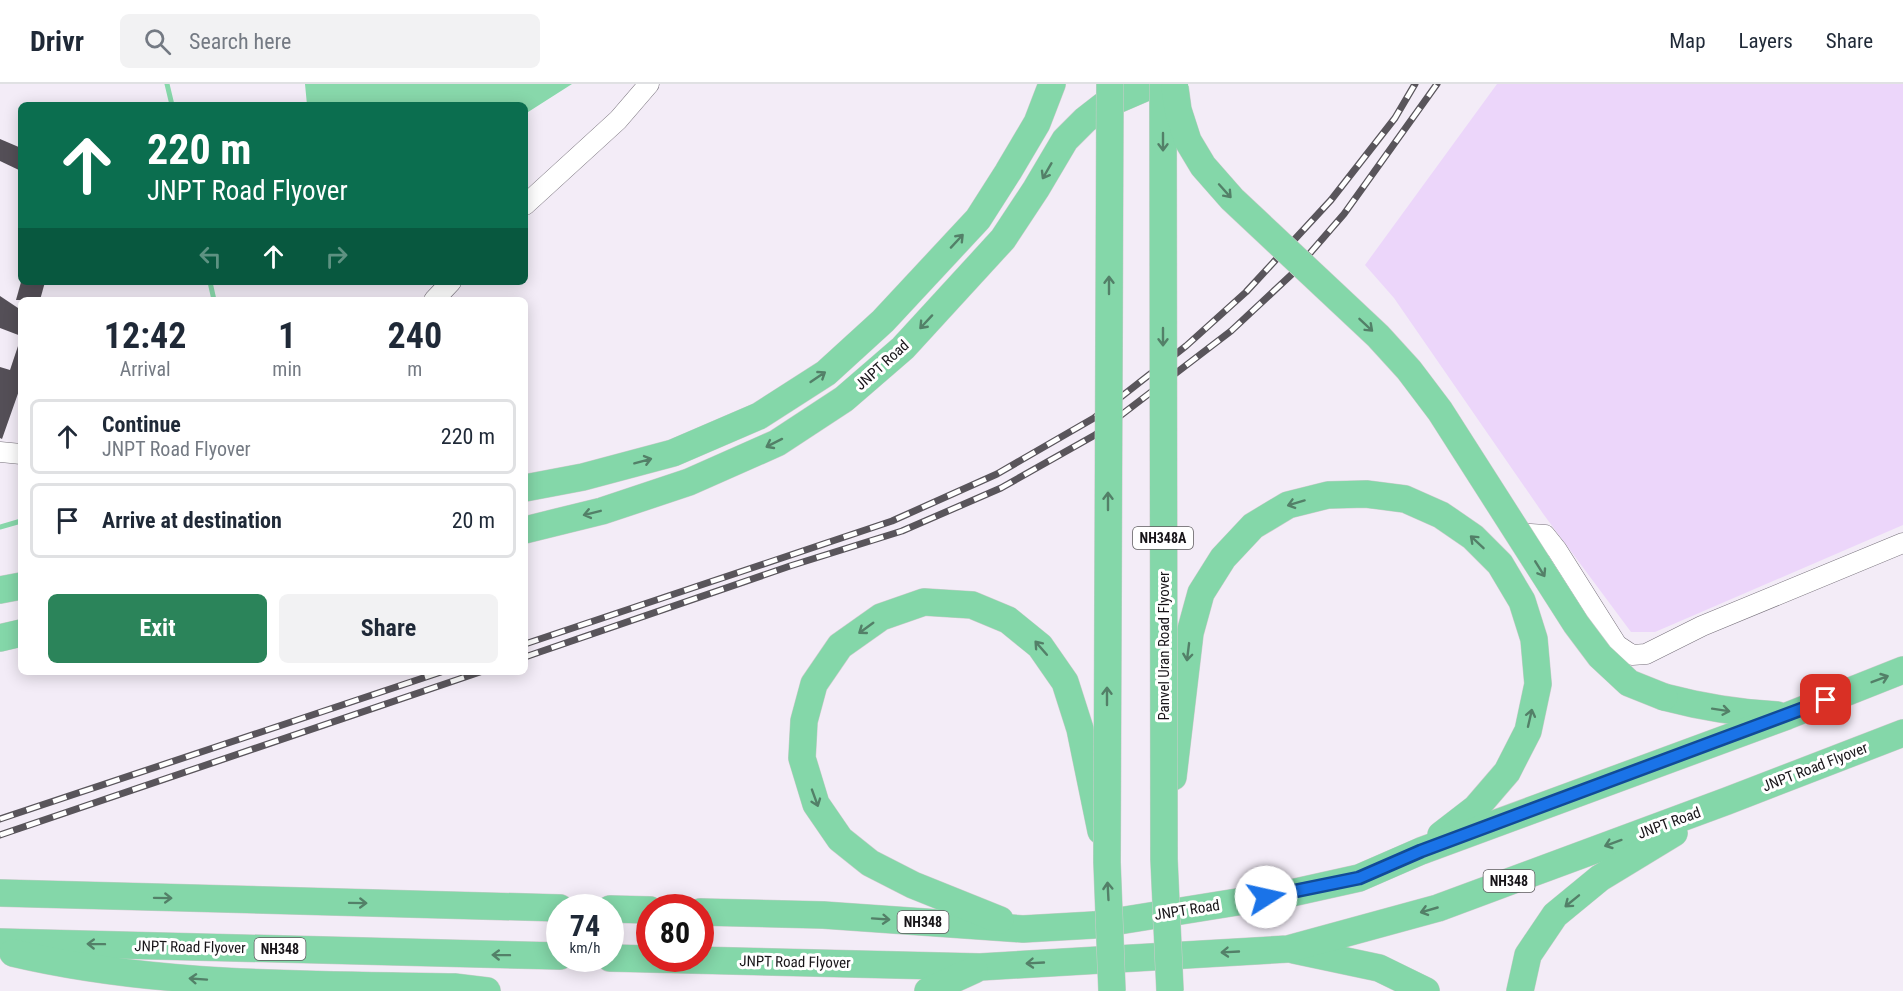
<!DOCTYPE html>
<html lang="en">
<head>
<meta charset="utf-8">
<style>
	body { margin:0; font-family:"Roboto Condensed",sans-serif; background:#f2f2f3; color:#1f2937; height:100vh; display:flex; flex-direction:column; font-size:22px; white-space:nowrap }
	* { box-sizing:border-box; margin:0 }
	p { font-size:20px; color:#747a83 }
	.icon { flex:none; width:33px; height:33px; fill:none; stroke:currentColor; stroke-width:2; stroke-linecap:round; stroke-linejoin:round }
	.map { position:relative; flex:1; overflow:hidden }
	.side { position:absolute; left:18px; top:213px; width:510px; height:378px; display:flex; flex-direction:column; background:#fff; border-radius:9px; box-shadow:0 3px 15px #0003 }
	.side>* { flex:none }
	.top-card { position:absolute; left:18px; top:18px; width:510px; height:183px; border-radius:9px; box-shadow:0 3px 15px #0003; background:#0b6e4f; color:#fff; overflow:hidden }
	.speed { position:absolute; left:546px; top:810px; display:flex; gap:12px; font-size:30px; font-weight:700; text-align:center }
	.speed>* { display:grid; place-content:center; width:78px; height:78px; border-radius:50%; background:#fff; box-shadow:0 3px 15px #0003; line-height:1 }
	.speed small { font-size:15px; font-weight:400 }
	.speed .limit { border:9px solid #d22; background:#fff; color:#111 }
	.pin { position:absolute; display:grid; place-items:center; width:51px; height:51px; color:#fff; margin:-26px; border-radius:12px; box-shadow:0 3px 9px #0006 }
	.me { position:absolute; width:66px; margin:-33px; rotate:80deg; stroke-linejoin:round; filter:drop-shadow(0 0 4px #0008) }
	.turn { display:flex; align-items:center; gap:21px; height:126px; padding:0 30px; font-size:27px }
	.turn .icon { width:78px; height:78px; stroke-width:2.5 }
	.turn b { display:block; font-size:42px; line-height:51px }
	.lanes { display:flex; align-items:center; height:57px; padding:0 30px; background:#0003; justify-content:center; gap:30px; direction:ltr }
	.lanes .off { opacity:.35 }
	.eta { display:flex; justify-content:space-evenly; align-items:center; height:102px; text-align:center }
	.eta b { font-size:36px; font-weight:700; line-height:42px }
	.primary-button { display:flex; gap:12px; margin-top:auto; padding:12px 30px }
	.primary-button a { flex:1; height:69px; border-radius:9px; background:#2b845a; color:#fff; font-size:24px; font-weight:700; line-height:69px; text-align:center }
	.primary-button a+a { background:#f2f2f3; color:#1f2937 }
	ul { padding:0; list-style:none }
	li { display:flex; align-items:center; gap:18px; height:75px; margin:0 12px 9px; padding:0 18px; border:3px solid #e0e1e3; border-radius:9px }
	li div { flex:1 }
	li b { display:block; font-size:22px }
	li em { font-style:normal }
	header { display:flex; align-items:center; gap:36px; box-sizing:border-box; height:84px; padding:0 30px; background:#fff; border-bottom:2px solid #e0e1e3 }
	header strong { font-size:28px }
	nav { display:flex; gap:33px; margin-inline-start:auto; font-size:21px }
	.search { width:420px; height:54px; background:#f2f2f3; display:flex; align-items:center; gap:15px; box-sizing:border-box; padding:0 21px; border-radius:9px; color:#747a83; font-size:22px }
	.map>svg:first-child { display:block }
	.green { fill:#ecd6fa }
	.water { fill:#88d8ab }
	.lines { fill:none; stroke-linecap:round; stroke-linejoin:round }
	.stream { stroke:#88d8ab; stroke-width:5 }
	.building { fill:#544f57 }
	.minor-casing { stroke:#77717b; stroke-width:21 }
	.highway-casing { stroke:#ccc; stroke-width:28 }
	.minor { stroke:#fff; stroke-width:20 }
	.highway { stroke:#84d7a9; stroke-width:27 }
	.rail-casing { stroke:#59555b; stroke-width:7 }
	.rail { stroke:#fff; stroke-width:4.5; stroke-dasharray:14; stroke-linecap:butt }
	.highway-bridge-casing { stroke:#ccc; stroke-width:28; stroke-linecap:butt }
	.highway-bridge { stroke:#84d7a9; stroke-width:27 }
	.oneway { stroke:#538068 }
	.route-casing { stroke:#114b97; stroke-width:15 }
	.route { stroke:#1a73e8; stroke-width:10 }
	.labels { text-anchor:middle; stroke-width:6; stroke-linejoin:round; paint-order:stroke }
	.shield { fill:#fff; stroke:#5d5b5e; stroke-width:1.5 }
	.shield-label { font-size:14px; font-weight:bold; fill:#181519 }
	.street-label { font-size:15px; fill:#181519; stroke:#fff }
</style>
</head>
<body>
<header>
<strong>Drivr</strong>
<div class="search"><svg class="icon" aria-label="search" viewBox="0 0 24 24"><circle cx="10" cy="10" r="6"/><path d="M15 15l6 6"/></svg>Search here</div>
<nav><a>Map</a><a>Layers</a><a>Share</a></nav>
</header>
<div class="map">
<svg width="1903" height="907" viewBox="0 0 1903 907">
	<rect width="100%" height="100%" fill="#f3ecf7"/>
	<polygon class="green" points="1497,0 1903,0 1903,441 1655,548 1631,548 1544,431 1394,214 1365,181"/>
	<polygon class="water" points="305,0 572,0 525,30 525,21 307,21"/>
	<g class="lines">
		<g class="stream">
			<polyline points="167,0 172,21"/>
			<polyline points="210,198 214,216"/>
			<polyline points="0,443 21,437"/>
		</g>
	</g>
	<g class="building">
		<polygon points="0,55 21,64 21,87 0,77"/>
		<polygon points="21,198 45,198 40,216 16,216"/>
		<polygon points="0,212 21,226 21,252 0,244"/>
		<polygon points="19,259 21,260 21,301 2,355 0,354 0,283 10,286"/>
	</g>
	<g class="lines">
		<g class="minor-casing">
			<g id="minor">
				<polyline points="525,121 618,36 649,0"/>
				<polyline points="434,216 451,198"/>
				<polyline points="0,368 21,370"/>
				<polyline points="1518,449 1545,451 1557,466 1617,561 1632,571 1646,570 1702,542 1903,459"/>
			</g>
		</g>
		<g class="highway-casing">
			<g id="highway">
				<polyline points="525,404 583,393 673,369 759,332 826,289 883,237 978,135 1008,88 1037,39 1052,0"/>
				<polyline points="525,446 602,427 689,398 777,359 844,315 903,264 1003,155 1036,105 1065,56 1085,36 1103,22 1154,0"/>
				<polyline points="0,506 21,502"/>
				<polyline points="0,554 21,549"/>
				<path d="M1664,613c38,10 73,16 113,18"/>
				<polyline points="1173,693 1190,549 1201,509 1223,474 1253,442 1288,421 1328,411 1366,410 1405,415 1441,431 1473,453 1500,480 1522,517 1534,555 1538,600 1528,647 1507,688 1476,724 1441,751"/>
				<polyline points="0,809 560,824"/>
				<polyline points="610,825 650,826"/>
				<polyline points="700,828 823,831 1023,845 1094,841 1287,810 1359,794 1421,767 1787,632 1903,586"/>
				<polyline points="1000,836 913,801 870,779 840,755 816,720 802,674 804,637 814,600 840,562 881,533 924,518 972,521 1008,536 1040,562 1065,598 1080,645 1101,747"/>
				<polyline points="0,858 560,872"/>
				<polyline points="1294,866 1379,884 1426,907"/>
				<path d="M13,869c144,34 294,31 441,34l33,4"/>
				<polyline points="610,874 980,883 1288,865 1438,824 1727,717 1903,649"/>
				<polyline points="928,907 974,886"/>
				<polyline points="1520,907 1528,871 1555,831 1600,794 1674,749"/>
			</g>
		</g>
		<use href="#minor" class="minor"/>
		<use href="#highway" class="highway"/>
		<g class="rail-casing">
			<g id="rail">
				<polyline points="525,560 892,437 997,390 1094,334 1186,262 1246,208 1331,116 1395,34 1415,0"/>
				<polyline points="525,573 790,482 902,447 1001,404 1095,351 1231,247 1291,191 1344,130 1437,0"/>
				<polyline points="0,735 441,588"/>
				<polyline points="0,751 480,588"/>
			</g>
		</g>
		<use href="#rail" class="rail"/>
		<g class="highway-bridge-casing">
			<g id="highway-bridge">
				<polyline points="1110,0 1107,778 1112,907"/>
				<polyline points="1163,0 1164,775 1170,907"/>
				<polyline points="1175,4 1178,26 1188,57 1203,82 1232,115 1378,252 1409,286 1440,327 1576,540 1600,572 1629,599 1664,613"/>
			</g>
		</g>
		<use href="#highway-bridge" class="highway-bridge"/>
	</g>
	<defs><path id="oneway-shaft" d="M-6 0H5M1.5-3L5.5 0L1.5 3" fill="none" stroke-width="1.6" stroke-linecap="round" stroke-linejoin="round" transform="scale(1.5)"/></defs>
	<g class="oneway">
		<use href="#oneway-shaft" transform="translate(1163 58) rotate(90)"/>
		<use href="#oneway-shaft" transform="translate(1047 87) rotate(120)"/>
		<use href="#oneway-shaft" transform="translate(1225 107) rotate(48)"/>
		<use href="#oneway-shaft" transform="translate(957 157) rotate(-47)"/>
		<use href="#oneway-shaft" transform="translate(1109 201) rotate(-90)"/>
		<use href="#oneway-shaft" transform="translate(926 238) rotate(133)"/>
		<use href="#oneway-shaft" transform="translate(1366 241) rotate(43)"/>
		<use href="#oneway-shaft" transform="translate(1163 253) rotate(90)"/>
		<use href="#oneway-shaft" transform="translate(818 293) rotate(-34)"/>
		<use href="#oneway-shaft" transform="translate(774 359) rotate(153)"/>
		<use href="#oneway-shaft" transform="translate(643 377) rotate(-15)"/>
		<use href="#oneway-shaft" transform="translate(1108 417) rotate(-90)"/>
		<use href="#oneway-shaft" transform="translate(1296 419) rotate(163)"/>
		<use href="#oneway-shaft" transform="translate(592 429) rotate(166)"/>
		<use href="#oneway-shaft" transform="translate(1477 458) rotate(-137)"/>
		<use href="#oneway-shaft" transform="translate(1540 485) rotate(58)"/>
		<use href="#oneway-shaft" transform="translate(866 544) rotate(144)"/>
		<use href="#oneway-shaft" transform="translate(1041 564) rotate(-131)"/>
		<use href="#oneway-shaft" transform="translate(1188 568) rotate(97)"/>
		<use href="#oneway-shaft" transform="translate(1880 595) rotate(-21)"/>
		<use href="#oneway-shaft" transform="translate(1107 612) rotate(-90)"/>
		<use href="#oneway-shaft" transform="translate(1721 626) rotate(9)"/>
		<use href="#oneway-shaft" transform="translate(1530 634) rotate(-77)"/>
		<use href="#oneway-shaft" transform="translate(815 714) rotate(70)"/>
		<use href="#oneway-shaft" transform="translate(1613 759) rotate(160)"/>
		<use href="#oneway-shaft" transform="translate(1108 807) rotate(-93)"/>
		<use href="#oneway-shaft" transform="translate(163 814) rotate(1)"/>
		<use href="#oneway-shaft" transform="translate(1572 817) rotate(141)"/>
		<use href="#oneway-shaft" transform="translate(358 819) rotate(1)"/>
		<use href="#oneway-shaft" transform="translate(1429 826) rotate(164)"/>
		<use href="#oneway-shaft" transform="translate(881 835) rotate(4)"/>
		<use href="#oneway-shaft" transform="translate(96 860) rotate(-179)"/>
		<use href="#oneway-shaft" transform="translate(1230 868) rotate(177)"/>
		<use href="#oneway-shaft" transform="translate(501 871) rotate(-179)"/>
		<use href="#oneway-shaft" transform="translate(1035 879) rotate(177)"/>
		<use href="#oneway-shaft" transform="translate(198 895) rotate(-176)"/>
	</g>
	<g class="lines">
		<g class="route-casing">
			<polyline id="route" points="1266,813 1359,794 1421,767 1826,616"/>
		</g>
		<use href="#route" class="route"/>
	</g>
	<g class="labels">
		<g class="shield">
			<rect x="1133" y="443" width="60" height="22" rx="4.5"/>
			<rect x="1483.5" y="786" width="51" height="22" rx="4.5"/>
			<rect x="897.5" y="827" width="51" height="22" rx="4.5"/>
			<rect x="254.5" y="854" width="51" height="22" rx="4.5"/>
		</g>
		<g class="shield-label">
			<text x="1163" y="459">NH348A</text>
			<text x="1509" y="802">NH348</text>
			<text x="923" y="843">NH348</text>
			<text x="280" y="870">NH348</text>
		</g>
		<g class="street-label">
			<text transform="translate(882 281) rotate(-42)" y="5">JNPT Road</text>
			<text transform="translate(1164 562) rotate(-90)" y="5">Panvel Uran Road Flyover</text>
			<text transform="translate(1815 683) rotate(-21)" y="5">JNPT Road Flyover</text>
			<text transform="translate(1669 739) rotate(-20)" y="5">JNPT Road</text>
			<text transform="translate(1187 826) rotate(-9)" y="5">JNPT Road</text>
			<text transform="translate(190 863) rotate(1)" y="5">JNPT Road Flyover</text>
			<text transform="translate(795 878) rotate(1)" y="5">JNPT Road Flyover</text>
		</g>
	</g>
</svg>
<div class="speed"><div>74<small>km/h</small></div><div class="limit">80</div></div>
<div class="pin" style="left:1826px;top:616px;background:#d93025"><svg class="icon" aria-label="arrive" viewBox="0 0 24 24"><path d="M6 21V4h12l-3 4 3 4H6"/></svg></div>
<svg class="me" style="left:1266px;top:813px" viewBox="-20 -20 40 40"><circle r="19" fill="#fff"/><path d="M0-13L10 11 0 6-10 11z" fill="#1a73e8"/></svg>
<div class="top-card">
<div class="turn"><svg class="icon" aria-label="ahead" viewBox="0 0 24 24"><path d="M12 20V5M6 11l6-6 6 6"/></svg><div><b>220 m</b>JNPT Road Flyover</div></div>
<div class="lanes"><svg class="icon off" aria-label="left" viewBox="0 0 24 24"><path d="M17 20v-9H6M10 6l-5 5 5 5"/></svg><svg class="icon" aria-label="ahead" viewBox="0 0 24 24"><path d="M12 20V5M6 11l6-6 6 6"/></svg><svg class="icon off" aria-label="right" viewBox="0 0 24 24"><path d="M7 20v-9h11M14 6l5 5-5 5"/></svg></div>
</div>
<section class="side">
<div class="eta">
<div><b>12:42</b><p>Arrival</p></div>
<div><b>1</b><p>min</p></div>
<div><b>240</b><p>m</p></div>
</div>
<ul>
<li><svg class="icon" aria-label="ahead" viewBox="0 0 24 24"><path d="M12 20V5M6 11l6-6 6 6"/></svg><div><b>Continue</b><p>JNPT Road Flyover</p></div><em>220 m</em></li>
<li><svg class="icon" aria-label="arrive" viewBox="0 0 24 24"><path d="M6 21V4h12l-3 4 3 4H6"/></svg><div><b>Arrive at destination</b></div><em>20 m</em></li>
</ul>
<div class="primary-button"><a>Exit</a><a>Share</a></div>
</section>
</div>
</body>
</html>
